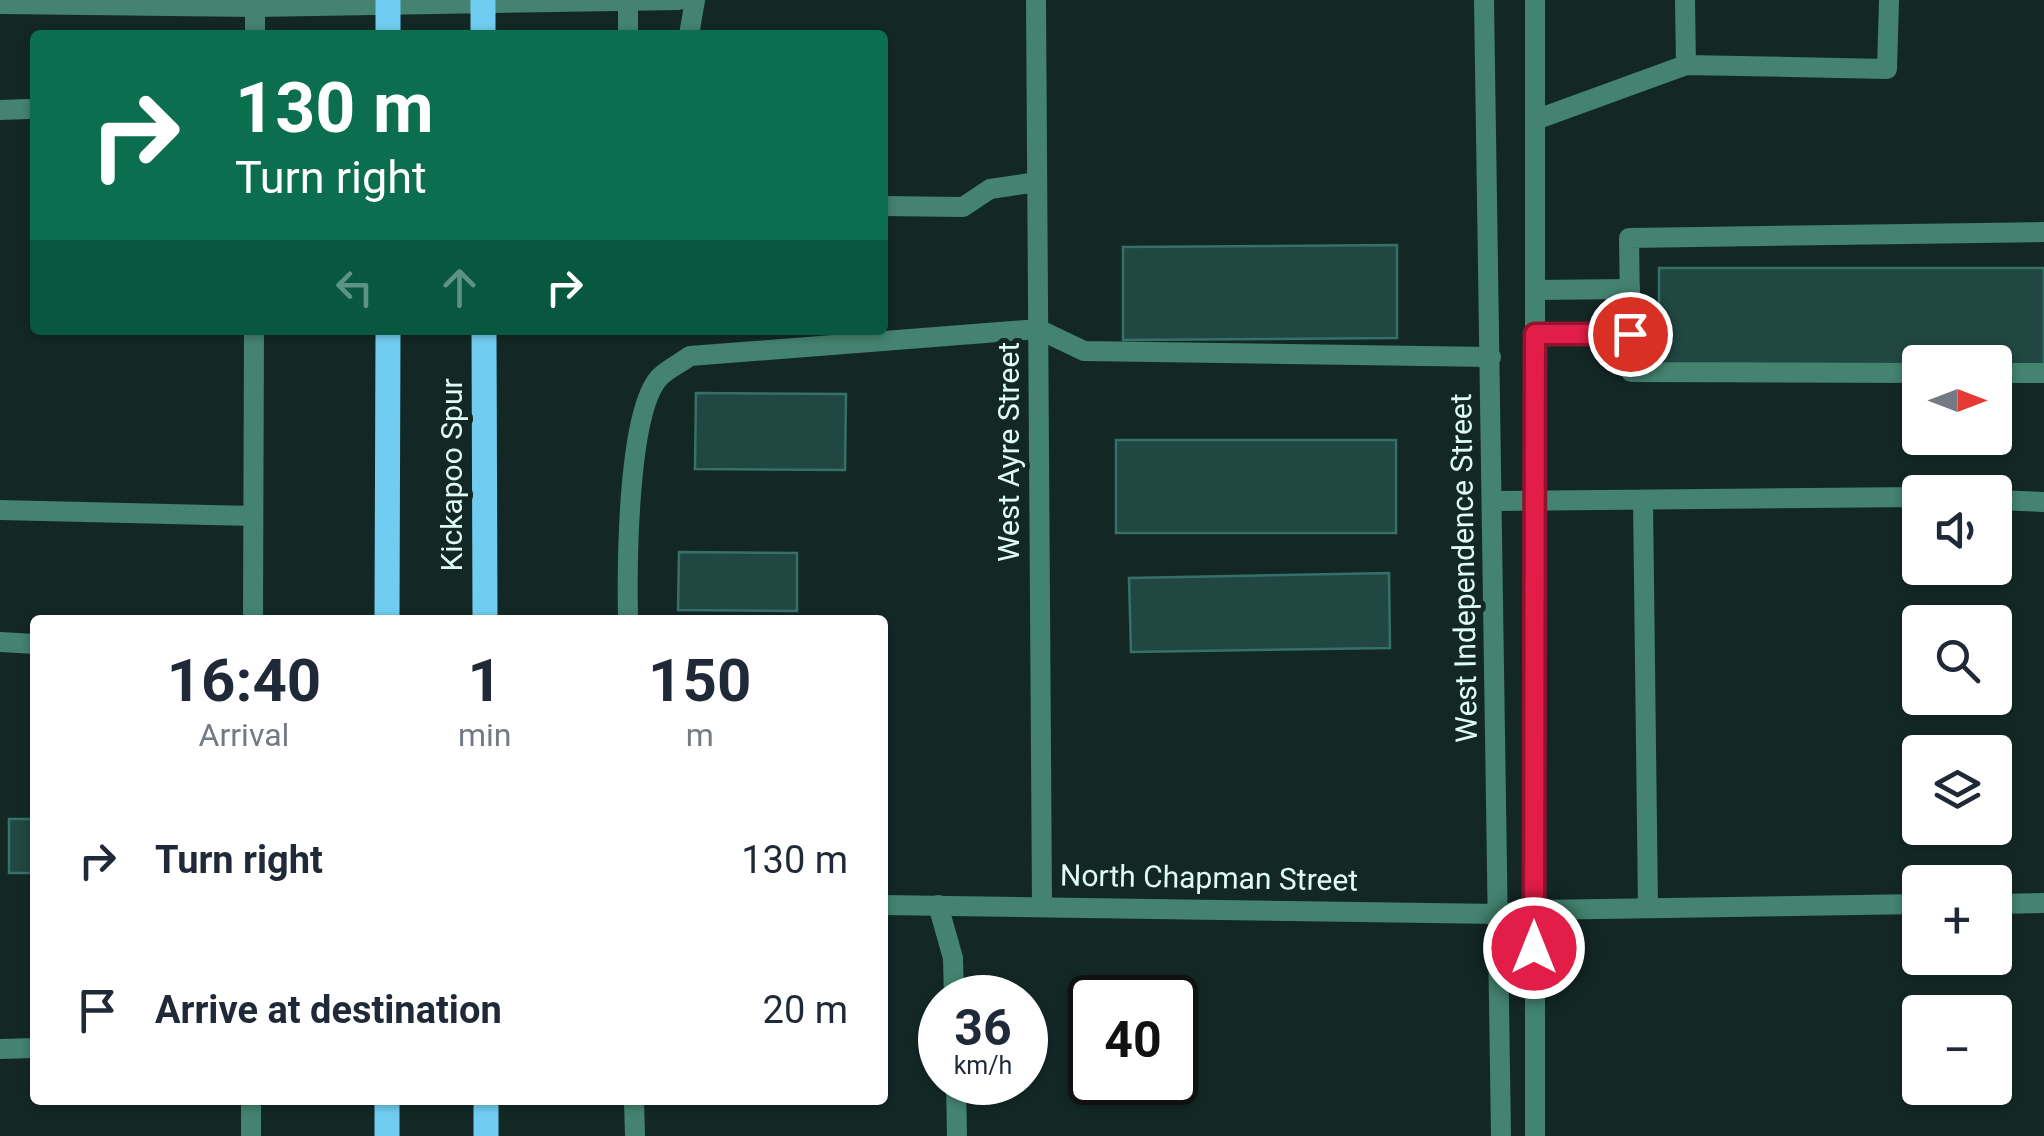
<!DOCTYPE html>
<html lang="en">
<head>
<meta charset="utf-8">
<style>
	body { margin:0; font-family:Roboto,sans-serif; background:#f2f2f3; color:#1f2937; height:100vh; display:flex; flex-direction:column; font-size:38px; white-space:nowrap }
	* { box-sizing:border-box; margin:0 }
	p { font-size:32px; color:#747a83 }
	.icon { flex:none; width:55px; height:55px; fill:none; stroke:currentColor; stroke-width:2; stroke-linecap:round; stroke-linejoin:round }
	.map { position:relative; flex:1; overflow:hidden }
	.panel { position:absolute; left:30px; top:615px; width:858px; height:490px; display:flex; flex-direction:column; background:#fff; border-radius:10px; box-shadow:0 2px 8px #0004 }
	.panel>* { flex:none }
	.banner { position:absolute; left:30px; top:30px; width:858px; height:305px; border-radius:10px; box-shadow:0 2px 8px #0004; background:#0b6e4f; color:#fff; overflow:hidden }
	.needle { width:65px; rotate:90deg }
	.controls { position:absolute; left:1902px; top:345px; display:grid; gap:20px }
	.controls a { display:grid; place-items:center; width:110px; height:110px; border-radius:10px; background:#fff; box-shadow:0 2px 8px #0004; font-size:50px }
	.speed { position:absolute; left:918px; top:975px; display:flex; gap:20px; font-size:50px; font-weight:700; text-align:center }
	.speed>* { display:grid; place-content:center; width:130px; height:130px; border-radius:50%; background:#fff; box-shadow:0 2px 8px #0004; line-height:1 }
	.speed small { font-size:25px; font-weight:400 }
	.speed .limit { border:5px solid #111; border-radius:15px; background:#fff; color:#111 }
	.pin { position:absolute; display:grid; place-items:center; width:85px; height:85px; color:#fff; margin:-42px; border:5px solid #fff; border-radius:50%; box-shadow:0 2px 10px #0007 }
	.me { position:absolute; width:110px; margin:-55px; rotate:0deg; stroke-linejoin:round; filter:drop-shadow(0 0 8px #0008) }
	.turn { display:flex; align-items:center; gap:35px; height:210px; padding:0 40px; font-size:45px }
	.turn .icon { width:130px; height:130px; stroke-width:2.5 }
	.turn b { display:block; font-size:70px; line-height:85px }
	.lanes { display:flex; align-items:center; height:95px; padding:0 40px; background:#0003; justify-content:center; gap:50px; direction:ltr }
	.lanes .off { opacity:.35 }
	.eta { display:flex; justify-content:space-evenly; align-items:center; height:170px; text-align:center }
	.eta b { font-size:60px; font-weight:700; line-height:70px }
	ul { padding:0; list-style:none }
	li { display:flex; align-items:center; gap:30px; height:150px; padding:0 40px }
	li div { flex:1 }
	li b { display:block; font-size:38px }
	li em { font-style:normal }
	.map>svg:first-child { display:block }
	.building { fill:#214742; stroke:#367168; stroke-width:2.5 }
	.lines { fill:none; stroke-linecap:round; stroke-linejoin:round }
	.service { stroke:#43836f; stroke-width:20 }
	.minor { stroke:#43836f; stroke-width:20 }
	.tertiary { stroke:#43836f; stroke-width:20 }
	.primary { stroke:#70cdf1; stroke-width:25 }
	.route-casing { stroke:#92132f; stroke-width:25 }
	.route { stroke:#e11d48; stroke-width:18 }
	.labels { text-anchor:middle; stroke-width:10; stroke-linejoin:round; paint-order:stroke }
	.street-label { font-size:30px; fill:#defcf5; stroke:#132825 }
</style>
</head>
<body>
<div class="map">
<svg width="2044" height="1136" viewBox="0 0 2044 1136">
	<rect width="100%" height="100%" fill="#132825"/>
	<g class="building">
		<polygon points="1397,245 1397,338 1123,340 1123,247"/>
		<rect x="1659" y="268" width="385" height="97"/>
		<polygon points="696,393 846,394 845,470 695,469"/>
		<rect x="1116" y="440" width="280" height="93"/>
		<polygon points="679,552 797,553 797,611 678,610"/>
		<polygon points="1389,573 1390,648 1131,652 1129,578"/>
		<rect x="9" y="819" width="26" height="54"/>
	</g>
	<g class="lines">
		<g class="service">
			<polyline points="1685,0 1686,65"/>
			<polyline points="255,35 255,7"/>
			<polyline points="628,35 628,1"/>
			<polyline points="689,35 695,0"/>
			<polyline points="0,110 28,109"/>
			<polyline points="1535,120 1686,65 1887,69 1889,0"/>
			<polyline points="882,206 963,207 990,189 1037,182"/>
			<polyline points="1535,290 1630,289"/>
			<polyline points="1535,334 1631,334"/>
			<polyline points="1920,373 1631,372 1629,238 2044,232"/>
			<polyline points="1995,373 2044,373"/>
			<polyline points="1643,500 1648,908"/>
			<polyline points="1995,500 2044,502"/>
			<polyline points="1493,501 1920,497"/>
			<polyline points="0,510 253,516"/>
			<polyline points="253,620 254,330"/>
			<path d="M628,620c-1,-51 -1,-203 30,-241 7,-9 23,-16 32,-23l348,-27 46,22 407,6"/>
			<polyline points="0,642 35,644"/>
			<polyline points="1995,904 2044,903"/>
			<polyline points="938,905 953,958 954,998"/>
			<polyline points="1534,910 1920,904"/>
			<polyline points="0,1049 35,1048"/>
			<polyline points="956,1082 957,1136"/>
			<polyline points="634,1100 635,1136"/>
			<polyline points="251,1136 251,1100"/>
		</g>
		<g class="minor">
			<polyline points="1036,0 1042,904"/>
			<polyline points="882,905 1500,914 1534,910"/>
		</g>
		<g class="tertiary">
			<polyline points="1484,0 1501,1136"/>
			<polyline points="1535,0 1535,1136"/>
			<polyline points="0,4 255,7 679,0"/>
		</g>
		<g class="primary">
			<polyline points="483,0 483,35"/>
			<polyline points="388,35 388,0"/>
			<polyline points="484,330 485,620"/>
			<polyline points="387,620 388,330"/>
			<polyline points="387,1100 387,1136"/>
			<polyline points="486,1136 486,1100"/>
		</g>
	</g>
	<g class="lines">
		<g class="route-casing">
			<polyline id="route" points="1534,948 1535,334 1630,334"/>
		</g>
		<use href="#route" class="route"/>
	</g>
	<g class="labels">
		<g class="street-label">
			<text transform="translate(1009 452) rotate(-90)" y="10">West Ayre Street</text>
			<text transform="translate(452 475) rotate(-90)" y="10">Kickapoo Spur</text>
			<text transform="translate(1464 568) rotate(-91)" y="10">West Independence Street</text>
			<text transform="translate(1209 878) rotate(1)" y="10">North Chapman Street</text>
		</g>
	</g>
</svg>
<div class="controls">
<a><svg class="needle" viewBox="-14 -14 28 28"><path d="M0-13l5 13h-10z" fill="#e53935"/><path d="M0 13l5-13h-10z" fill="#747a83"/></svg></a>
<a><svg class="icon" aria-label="sound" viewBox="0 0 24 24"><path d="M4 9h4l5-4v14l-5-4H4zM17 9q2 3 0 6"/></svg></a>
<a><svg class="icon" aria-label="search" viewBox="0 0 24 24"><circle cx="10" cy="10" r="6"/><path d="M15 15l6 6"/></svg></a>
<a><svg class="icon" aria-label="layers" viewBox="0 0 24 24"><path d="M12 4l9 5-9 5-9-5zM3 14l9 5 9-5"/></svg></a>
<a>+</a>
<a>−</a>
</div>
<div class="speed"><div>36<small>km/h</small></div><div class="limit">40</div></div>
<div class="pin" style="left:1630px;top:334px;background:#d93025"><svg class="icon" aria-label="arrive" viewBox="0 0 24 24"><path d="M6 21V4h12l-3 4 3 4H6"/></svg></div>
<svg class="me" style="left:1534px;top:948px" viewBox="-20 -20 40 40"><circle r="17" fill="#e11d48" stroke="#fff" stroke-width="3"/><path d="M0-11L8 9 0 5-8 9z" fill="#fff"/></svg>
<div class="banner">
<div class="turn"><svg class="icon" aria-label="right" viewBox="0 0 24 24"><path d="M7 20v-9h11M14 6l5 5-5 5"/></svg><div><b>130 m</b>Turn right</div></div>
<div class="lanes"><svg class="icon off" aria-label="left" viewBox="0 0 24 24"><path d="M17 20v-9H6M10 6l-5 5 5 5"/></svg><svg class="icon off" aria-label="ahead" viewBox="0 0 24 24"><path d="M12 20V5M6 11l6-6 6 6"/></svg><svg class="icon" aria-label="right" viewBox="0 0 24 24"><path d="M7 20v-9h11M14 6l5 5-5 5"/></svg></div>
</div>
<section class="panel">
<div class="eta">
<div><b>16:40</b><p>Arrival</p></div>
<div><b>1</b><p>min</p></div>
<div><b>150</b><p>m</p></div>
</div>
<ul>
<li><svg class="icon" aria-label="right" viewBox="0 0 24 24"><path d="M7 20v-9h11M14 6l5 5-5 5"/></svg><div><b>Turn right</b></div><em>130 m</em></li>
<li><svg class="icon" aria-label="arrive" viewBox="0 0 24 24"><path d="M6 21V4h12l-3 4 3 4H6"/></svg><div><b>Arrive at destination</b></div><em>20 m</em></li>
</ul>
</section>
</div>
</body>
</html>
